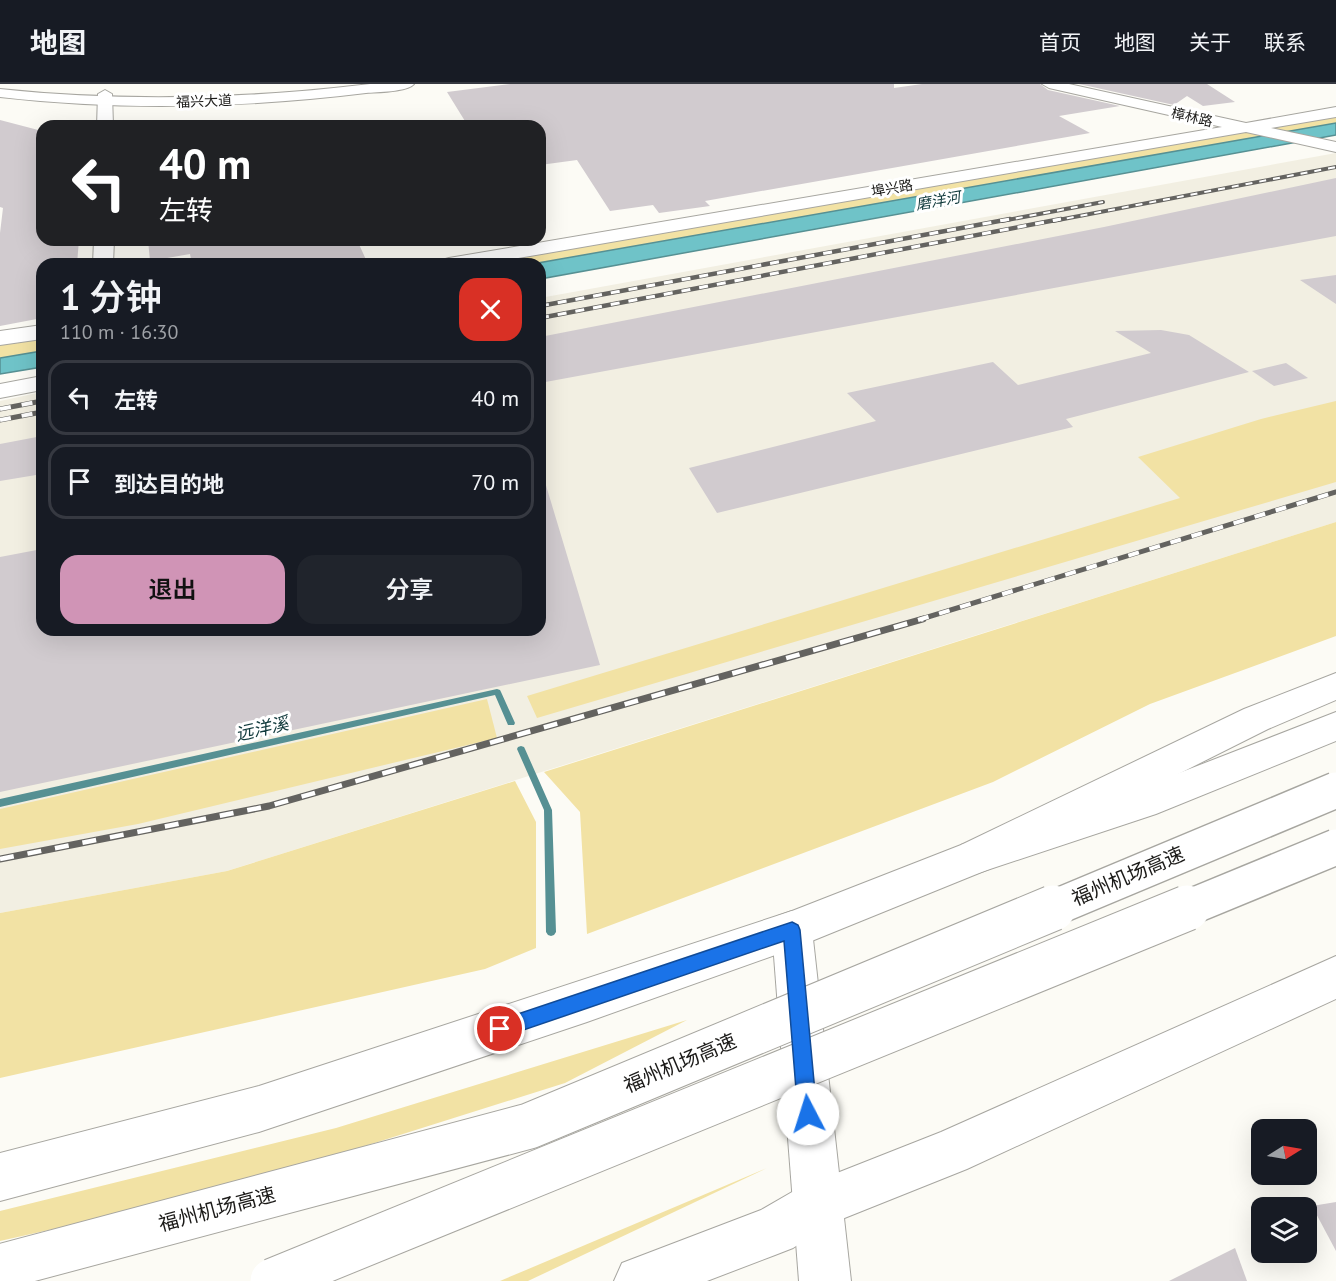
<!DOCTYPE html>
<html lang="zh">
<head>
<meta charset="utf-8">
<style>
	body { margin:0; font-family:"PT Sans","Noto Sans SC",sans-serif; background:#20242c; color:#f1f3f6; height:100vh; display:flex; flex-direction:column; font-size:22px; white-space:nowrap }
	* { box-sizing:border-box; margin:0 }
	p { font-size:20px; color:#9ea1a6 }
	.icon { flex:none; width:33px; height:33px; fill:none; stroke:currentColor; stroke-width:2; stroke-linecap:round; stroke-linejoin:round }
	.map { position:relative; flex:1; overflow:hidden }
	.details { position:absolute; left:36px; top:174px; width:510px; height:378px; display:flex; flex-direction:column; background:#171b24; border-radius:18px; box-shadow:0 6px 24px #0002 }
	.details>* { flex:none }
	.banner { position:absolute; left:36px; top:36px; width:510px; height:126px; border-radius:18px; box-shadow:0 6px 24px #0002; background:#202124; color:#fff; overflow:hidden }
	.needle { width:39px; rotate:79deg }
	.controls { position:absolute; left:1251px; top:1035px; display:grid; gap:12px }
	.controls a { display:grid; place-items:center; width:66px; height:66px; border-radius:12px; background:#171b24; box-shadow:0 6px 24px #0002; font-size:30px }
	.pin { position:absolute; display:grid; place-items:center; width:51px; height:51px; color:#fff; margin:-26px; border:3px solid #fff; border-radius:50%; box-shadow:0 2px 6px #0007 }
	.me { position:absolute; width:66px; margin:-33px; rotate:355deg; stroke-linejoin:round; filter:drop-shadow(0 0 4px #0008) }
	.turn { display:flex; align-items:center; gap:21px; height:126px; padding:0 24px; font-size:27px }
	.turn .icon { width:78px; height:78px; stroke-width:2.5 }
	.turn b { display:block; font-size:42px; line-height:51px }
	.round { display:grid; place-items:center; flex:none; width:63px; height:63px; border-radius:18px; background:#20242c }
	.overview { display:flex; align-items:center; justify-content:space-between; height:102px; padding:0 24px }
	h1 { font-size:36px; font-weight:600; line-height:45px }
	.button { display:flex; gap:12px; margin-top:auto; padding:12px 24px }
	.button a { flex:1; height:69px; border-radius:18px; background:#d094b6; color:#111; font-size:24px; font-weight:600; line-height:69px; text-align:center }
	.button a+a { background:#20242c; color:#f1f3f6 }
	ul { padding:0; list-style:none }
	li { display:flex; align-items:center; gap:18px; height:75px; margin:0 12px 9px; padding:0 12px; border:3px solid #363941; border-radius:18px }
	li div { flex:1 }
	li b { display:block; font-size:22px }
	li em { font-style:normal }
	header { display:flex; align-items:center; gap:36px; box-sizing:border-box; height:84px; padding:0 30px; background:#171b24; border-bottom:2px solid #363941 }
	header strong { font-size:28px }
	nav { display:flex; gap:33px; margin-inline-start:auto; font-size:21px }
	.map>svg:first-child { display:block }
	.built { fill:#f2efe2 }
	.green { fill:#f2e2a4 }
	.water { fill:#6fc3c8; stroke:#569093; stroke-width:1.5 }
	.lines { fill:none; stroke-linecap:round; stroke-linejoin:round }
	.stream { fill:#569093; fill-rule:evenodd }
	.building { fill:#d1cbcf }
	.minor-casing { stroke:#a7a6a0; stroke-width:2 }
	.major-casing { stroke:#a7a6a0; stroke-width:2 }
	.highway-casing { stroke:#a7a6a0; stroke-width:2 }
	.minor { fill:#fff; fill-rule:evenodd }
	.major { fill:#fff; fill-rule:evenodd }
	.highway { fill:#fff; fill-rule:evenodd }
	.rail-far3-casing { stroke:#646360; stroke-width:4 }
	.rail-far2-casing { stroke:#646360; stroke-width:4.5 }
	.rail-far1-casing { stroke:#646360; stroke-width:5 }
	.rail-casing { stroke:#646360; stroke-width:7 }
	.rail-far3 { stroke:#fff; stroke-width:2; stroke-dasharray:7; stroke-linecap:butt }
	.rail-far2 { stroke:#fff; stroke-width:3; stroke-dasharray:9; stroke-linecap:butt }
	.rail-far1 { stroke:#fff; stroke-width:4; stroke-dasharray:11; stroke-linecap:butt }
	.rail { stroke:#fff; stroke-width:4.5; stroke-dasharray:14; stroke-linecap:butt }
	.highway-bridge-far1-casing { stroke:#a7a6a0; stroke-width:38; stroke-linecap:butt }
	.highway-bridge-casing { stroke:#a7a6a0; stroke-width:47; stroke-linecap:butt }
	.highway-bridge-far1 { stroke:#fff; stroke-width:35 }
	.highway-bridge { stroke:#fff; stroke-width:45 }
	.route { fill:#1a73e8; stroke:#114b97; stroke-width:1.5 }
	.labels { text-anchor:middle; stroke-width:6; stroke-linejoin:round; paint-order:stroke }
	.far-street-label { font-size:14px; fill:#1b1a18; stroke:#fff }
	.far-water-label { font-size:15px; font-style:italic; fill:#113a3c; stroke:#fff }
	.water-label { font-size:18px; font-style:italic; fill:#113a3c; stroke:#fff }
	.near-street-label { font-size:20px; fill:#1b1a18; stroke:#fff }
</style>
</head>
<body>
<header>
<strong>地图</strong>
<nav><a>首页</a><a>地图</a><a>关于</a><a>联系</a></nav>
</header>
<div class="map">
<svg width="1336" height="1197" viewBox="0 0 1336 1197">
	<rect width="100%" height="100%" fill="#fcfbf5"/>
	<polygon class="built" points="1336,69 1336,438 227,787 0,829 0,317 42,308 42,546 540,546 540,214"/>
	<g class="green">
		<polygon points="1336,29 1336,39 532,180 459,180"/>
		<polygon points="42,250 42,267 0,274 0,257"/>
		<polygon points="1336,317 1336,398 537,634 527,612 1180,414 1138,373 1261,335"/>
		<polygon points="1336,438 1336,552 1150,620 993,698 587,850 580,728 544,688"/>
		<polygon points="487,615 497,654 138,740 0,765 0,725"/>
		<polygon points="515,697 536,738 536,864 485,885 0,994 0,829 227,787"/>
		<polygon points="687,936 565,999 222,1107 0,1157 0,1127 336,1044"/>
		<polygon points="767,1084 528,1197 500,1197"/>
	</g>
	<g class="water">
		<polygon points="1336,39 1336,51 540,195 540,180 532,180"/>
		<polygon points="42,267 42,283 0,290 0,274"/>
	</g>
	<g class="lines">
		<g class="stream">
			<polygon points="497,605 500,606 501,608 515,639 514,641 508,641 495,611 0,723 0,715"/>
			<polygon points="521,662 524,663 525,665 552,726 556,848 554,851 551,852 548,851 546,848 544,726 517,665 518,663"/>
		</g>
	</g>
	<g class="building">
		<polygon points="510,0 894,0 894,4 922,0 1040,0 1048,6 1120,22 1059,32 1090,49 705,117 710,122 659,129 653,121 610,127 577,76 540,81 540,42 468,42 447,8"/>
		<polygon points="1079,0 1207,0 1235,18 1203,22 1187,12 1174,21"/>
		<polygon points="0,36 42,47 42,156 79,156 77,180 42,180 42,234 0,242 0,149 3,124 0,123"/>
		<polygon points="1336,94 1336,152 540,299 540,253 1104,143"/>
		<polygon points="148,156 357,156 368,180 192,180 190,170 150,177"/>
		<polygon points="1336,191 1336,220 1300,196"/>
		<polygon points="1161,246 1189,251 1249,288 1066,335 1073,343 717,429 689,384 876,337 847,309 993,278 1018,301 1151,269 1115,247"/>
		<polygon points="1286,279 1308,294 1274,302 1252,287"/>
		<polygon points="42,352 42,390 0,397 0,360"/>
		<polygon points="545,398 600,581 0,708 0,473 42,465 42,546 540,546 540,399"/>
		<polygon points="1336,1118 1336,1167 1312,1122"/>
		<polygon points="1235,1164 1247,1197 1169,1197"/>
	</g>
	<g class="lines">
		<g class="minor-casing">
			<g id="minor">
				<polygon points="1042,0 1069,0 1246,39 1336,23 1336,33 1271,44 1336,58 1336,68 1246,48 484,180 439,180 442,176 449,174 1222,43 1049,4"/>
				<polygon points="105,6 112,10 113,42 97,42 98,10"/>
				<polygon points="94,156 114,156 113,180 93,180"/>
				<polygon points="42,241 42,255 0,261 0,247"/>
				<polygon points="42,292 42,306 0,314 0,300"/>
				<polygon points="792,827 806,832 812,846 851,1197 799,1197 772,846 778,832"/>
			</g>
		</g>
		<g class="major-casing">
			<g id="major">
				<path d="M370,0h44c-7,8 -37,8 -48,9 -122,15 -244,18 -366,4v-8c124,13 246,10 370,-5z"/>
				<polygon points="1336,589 1336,616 1268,645 989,785 792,865 587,938 259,1048 0,1117 0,1069 259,1002 792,827 961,761 1244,625"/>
				<polygon points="1336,872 1336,915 967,1085 832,1139 793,1164 775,1171 707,1197 614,1197 622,1179 761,1126 799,1104 941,1048"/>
			</g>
		</g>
		<g class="highway-casing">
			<polygon id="highway" points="1336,628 1336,657 1156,730 975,790 961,785 956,773 961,761 1138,705"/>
		</g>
		<use href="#minor" class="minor"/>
		<use href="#major" class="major"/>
		<use href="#highway" class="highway"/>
		<g class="rail-far3-casing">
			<g id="rail-far3">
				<polyline points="1002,137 1103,118"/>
				<polyline points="1053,137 1336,83"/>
			</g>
		</g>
		<g class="rail-far2-casing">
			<g id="rail-far2">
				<polyline points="540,222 1010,135"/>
				<polyline points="540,234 1061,135"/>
			</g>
		</g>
		<g class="rail-far1-casing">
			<g id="rail-far1">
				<polyline points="0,325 42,317"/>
				<polyline points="0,336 42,328"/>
				<polyline points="918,536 1336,408"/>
			</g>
		</g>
		<g class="rail-casing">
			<polyline id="rail" points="0,775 269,722 923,535"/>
		</g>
		<use href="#rail-far3" class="rail-far3"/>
		<use href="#rail-far2" class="rail-far2"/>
		<use href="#rail-far1" class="rail-far1"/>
		<use href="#rail" class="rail"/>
		<g class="highway-bridge-far1-casing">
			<g id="highway-bridge-far1">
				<polyline points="1049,826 1336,706"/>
				<polyline points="1183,826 1336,763"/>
			</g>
		</g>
		<g class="highway-bridge-casing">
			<g id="highway-bridge">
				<polyline points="0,1183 529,1042 1053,824"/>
				<polyline points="273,1197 1187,824"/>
			</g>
		</g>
		<use href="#highway-bridge-far1" class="highway-bridge-far1"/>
		<use href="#highway-bridge" class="highway-bridge"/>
	</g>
	<polygon class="route" points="792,838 798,841 800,846 817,1030 815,1037 808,1039 801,1037 798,1030 784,857 500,954 493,952 491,945 493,939 500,936"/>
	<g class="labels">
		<g class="far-street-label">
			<text transform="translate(204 17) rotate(-2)" y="5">福兴大道</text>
			<text transform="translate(1192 33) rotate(13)" y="5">樟林路</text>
			<text transform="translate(892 104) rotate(-10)" y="5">埠兴路</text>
		</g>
		<g class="far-water-label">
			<text transform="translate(938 117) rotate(-10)" y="5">磨洋河</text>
		</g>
		<g class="water-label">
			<text transform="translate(262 645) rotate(-13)" y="6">远洋溪</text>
		</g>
		<g class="near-street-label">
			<text transform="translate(1128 792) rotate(-23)" y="7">福州机场高速</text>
			<text transform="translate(680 979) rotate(-23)" y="7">福州机场高速</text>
			<text transform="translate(217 1125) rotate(-15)" y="7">福州机场高速</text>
		</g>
	</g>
</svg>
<div class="controls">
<a><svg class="needle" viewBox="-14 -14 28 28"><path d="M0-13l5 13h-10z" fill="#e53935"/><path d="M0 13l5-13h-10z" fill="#9ea1a6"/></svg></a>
<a><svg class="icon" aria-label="layers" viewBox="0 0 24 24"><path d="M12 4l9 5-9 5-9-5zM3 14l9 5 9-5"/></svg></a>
</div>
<div class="pin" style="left:500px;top:945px;background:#d93025"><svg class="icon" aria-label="arrive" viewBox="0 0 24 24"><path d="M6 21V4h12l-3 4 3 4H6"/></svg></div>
<svg class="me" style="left:808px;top:1030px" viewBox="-20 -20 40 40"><circle r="19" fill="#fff"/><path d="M0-13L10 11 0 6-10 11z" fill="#1a73e8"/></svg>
<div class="banner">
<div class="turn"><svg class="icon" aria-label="left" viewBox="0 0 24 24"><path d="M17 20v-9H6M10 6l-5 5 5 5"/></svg><div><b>40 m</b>左转</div></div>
</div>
<section class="details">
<div class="overview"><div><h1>1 分钟</h1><p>110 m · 16:30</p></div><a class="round" style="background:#d93025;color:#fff"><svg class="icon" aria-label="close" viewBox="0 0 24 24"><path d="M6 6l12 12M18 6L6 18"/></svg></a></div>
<ul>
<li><svg class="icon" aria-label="left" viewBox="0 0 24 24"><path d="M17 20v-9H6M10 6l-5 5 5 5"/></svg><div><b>左转</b></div><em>40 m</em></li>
<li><svg class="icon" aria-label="arrive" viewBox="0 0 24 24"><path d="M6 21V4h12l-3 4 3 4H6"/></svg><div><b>到达目的地</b></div><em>70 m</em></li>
</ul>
<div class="button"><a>退出</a><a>分享</a></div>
</section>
</div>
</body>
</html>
